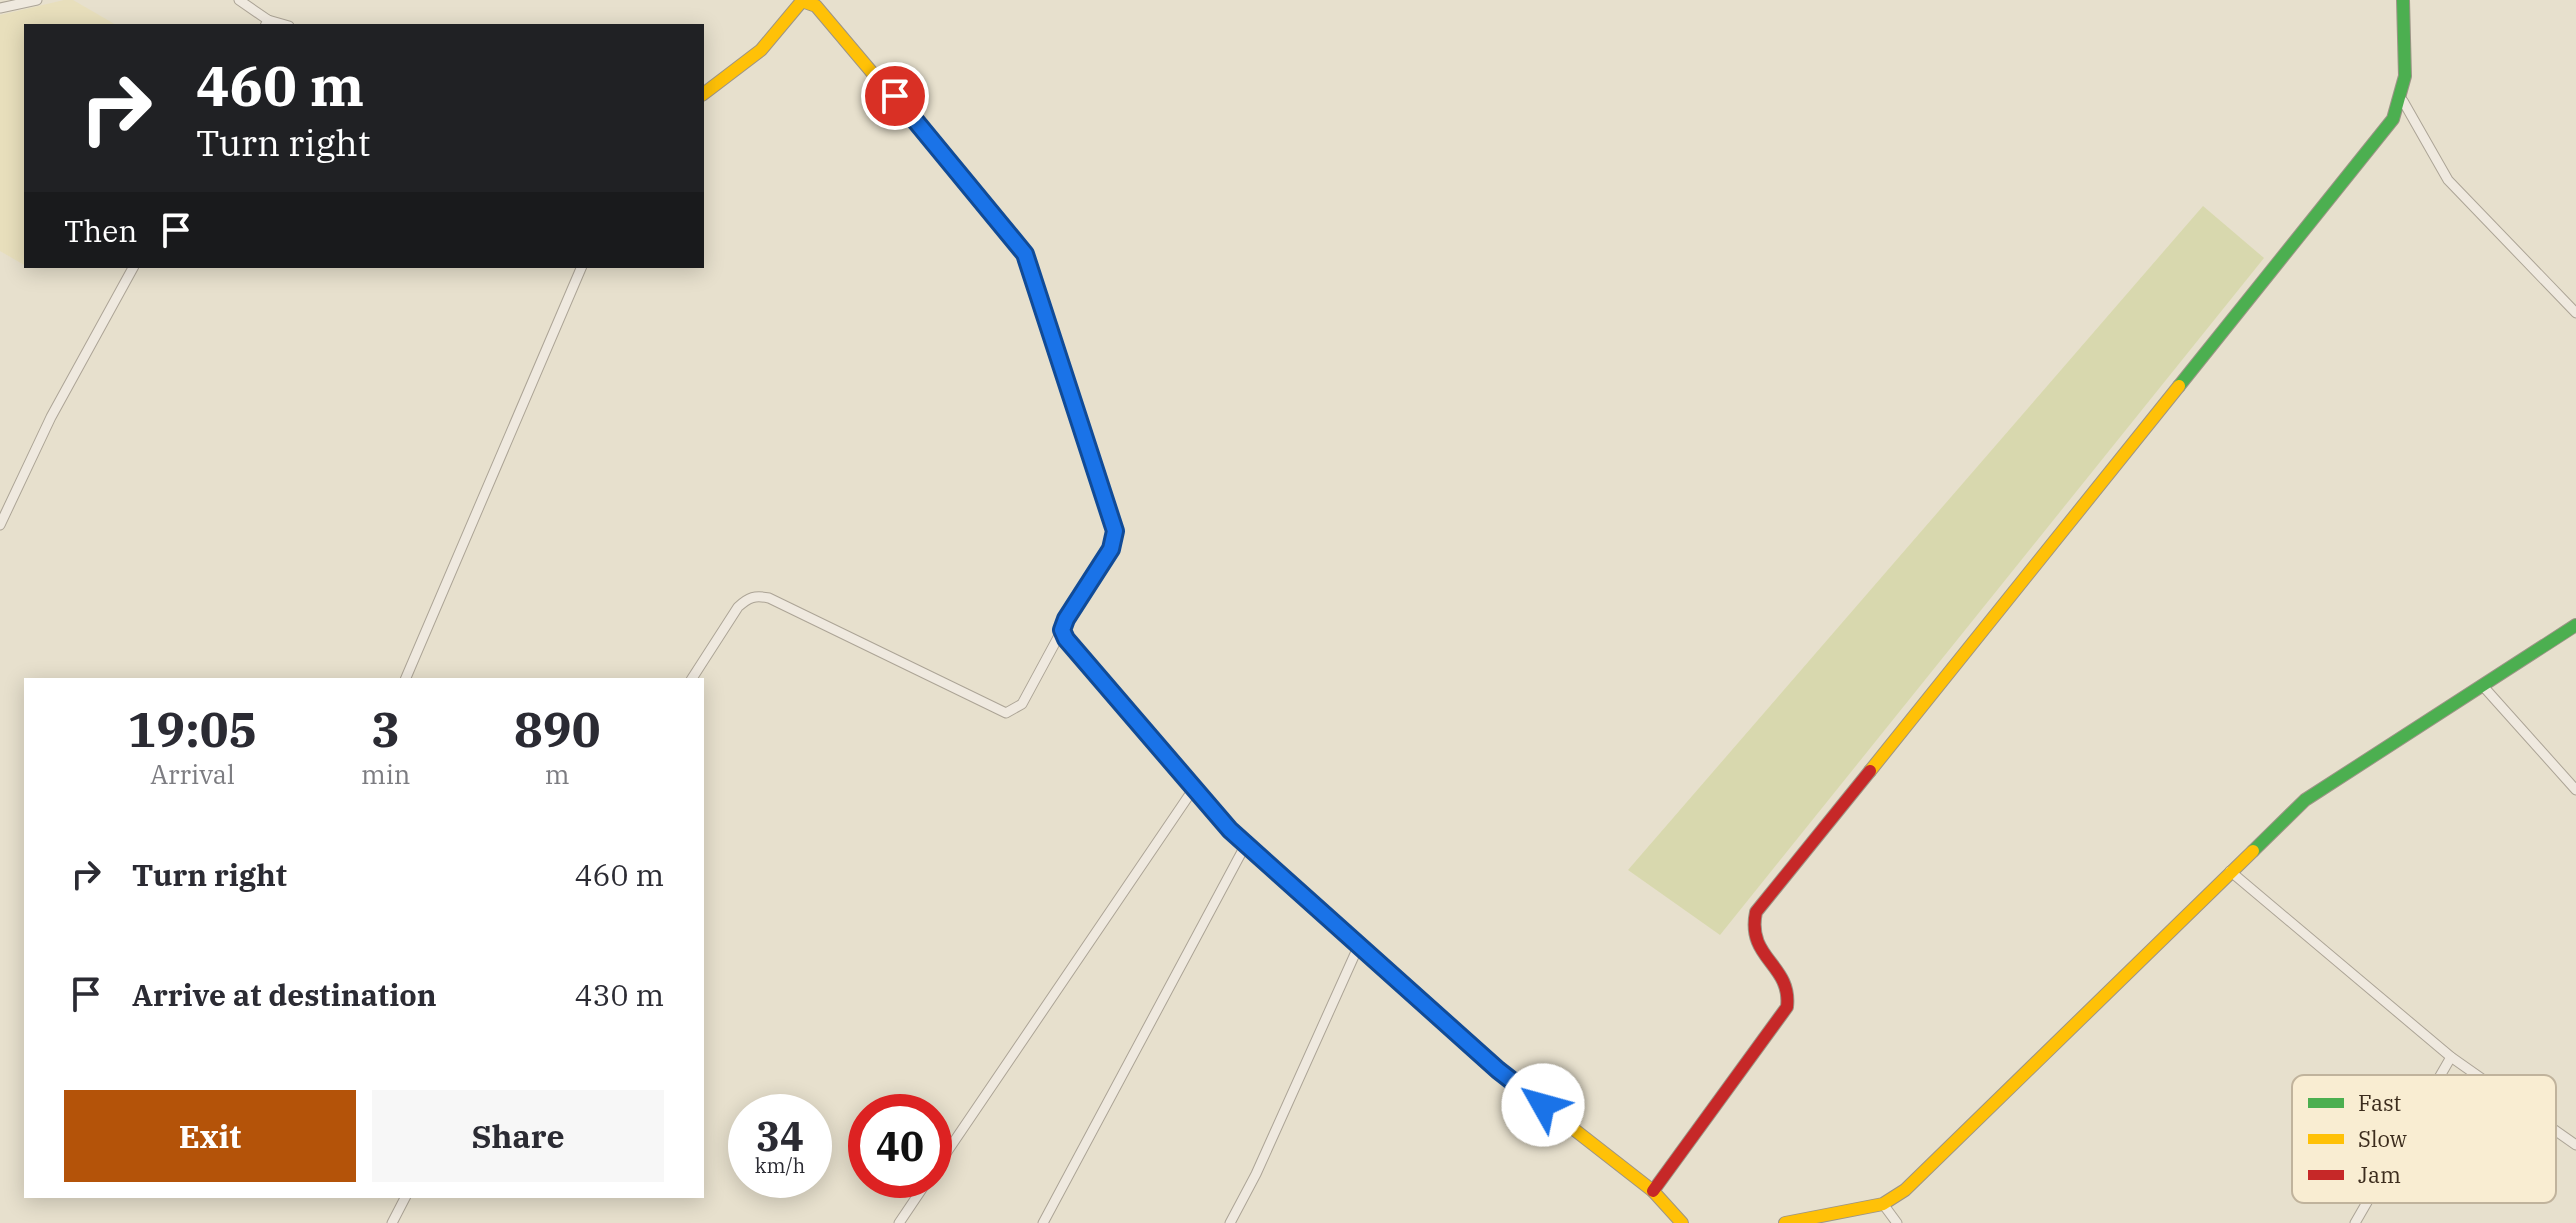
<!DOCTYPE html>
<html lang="en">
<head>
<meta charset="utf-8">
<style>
	body { margin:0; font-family:"IBM Plex Serif",serif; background:#f7f7f7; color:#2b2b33; height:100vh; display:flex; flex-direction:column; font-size:30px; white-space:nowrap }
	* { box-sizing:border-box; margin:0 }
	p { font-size:26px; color:#7c7c81 }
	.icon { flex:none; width:44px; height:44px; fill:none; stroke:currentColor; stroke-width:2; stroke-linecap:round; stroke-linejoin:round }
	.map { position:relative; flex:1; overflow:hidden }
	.sheet { position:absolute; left:24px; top:678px; width:680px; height:520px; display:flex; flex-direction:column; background:#fff; border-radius:0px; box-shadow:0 4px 20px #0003 }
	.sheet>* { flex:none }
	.banner { position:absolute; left:24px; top:24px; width:680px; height:244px; border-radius:0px; box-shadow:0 4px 20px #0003; background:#202124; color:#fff; overflow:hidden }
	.speed { position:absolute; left:728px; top:1094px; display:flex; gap:16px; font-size:40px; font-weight:700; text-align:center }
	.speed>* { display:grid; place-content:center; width:104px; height:104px; border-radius:50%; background:#fff; box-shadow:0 4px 20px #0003; line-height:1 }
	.speed small { font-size:20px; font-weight:400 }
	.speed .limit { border:12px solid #d22; background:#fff; color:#111 }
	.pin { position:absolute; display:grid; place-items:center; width:68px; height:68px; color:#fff; margin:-34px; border:4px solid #fff; border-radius:50%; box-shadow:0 2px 8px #0007 }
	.me { position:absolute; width:88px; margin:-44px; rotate:308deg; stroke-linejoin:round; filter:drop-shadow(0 0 6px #0008) }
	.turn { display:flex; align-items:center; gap:28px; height:168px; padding:0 40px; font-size:36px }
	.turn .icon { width:104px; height:104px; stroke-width:2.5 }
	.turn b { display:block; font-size:56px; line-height:68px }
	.then { display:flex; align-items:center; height:76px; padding:0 40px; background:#0003; gap:16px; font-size:30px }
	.eta { display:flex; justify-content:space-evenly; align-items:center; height:136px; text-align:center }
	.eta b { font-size:48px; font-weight:700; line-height:56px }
	.action { display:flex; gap:16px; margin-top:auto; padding:16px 40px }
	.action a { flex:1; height:92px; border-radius:0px; background:#b45309; color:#fff; font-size:32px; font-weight:700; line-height:92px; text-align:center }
	.action a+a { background:#f7f7f7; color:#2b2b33 }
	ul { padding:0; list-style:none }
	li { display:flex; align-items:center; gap:24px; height:120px; padding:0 40px }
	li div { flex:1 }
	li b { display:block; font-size:30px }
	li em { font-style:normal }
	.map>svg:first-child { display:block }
	.farmland { fill:#e8dfbc }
	.green { fill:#d8d8ae }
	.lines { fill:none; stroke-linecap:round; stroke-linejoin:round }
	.street-casing { stroke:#aca496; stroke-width:11 }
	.fast-casing { stroke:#9c9486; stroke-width:14 }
	.slow-casing { stroke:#9c9486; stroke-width:14 }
	.jam-casing { stroke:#9c9486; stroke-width:14 }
	.street { stroke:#efe9df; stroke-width:9 }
	.fast { stroke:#4caf50; stroke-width:12 }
	.slow { stroke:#ffc107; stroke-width:12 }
	.jam { stroke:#c62828; stroke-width:12 }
	.route-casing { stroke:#114b97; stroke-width:20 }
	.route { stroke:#1a73e8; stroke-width:14 }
	.key { fill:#f9edd2; stroke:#c0b39c; stroke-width:2 }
	.key-label { font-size:22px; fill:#3c2c1d }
</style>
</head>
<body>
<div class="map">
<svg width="2576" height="1223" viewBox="0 0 2576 1223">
	<rect width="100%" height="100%" fill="#e7e0cd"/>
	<polygon class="farmland" points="64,0 73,0 118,26 26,26 26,266 0,251 0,15"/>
	<polygon class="green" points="2203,206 2264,258 1720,935 1628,870"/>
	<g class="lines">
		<g class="street-casing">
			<g id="street">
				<polyline points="239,0 268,20"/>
				<polyline points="0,8 37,0"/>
				<polyline points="265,26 268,20 289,26"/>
				<polyline points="2403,101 2448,180 2576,313"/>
				<polyline points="0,525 51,417 134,266"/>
				<polyline points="405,680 582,266"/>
				<path d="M691,680l47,-73c11,-10 17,-12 31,-9l237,115 16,-9 40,-74"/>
				<polyline points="2482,685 2576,790"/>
				<polyline points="2230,871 2451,1057 2576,1145"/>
				<polyline points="934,1171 1194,788"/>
				<polyline points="1883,1204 1897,1223"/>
				<polyline points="392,1223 406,1196"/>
				<polyline points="899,1223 928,1180"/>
				<polyline points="1043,1223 1246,844"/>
				<polyline points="1230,1223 1256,1174 1359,945"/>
				<polyline points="2355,1223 2451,1057"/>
			</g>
		</g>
		<g class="fast-casing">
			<g id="fast">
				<polyline points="2179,386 2393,119 2405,76 2403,0"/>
				<polyline points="2253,851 2305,800 2576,625"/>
			</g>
		</g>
		<g class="slow-casing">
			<g id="slow">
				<polyline points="702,95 761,50 802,1 816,6 1025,254 1044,313"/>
				<polyline points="1870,771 2179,386"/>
				<polyline points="1226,826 1498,1070 1653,1191 1682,1223"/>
				<polyline points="1785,1223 1883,1204 1905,1190 2253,851"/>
			</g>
		</g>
		<g class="jam-casing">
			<g id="jam">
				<polyline points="1044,313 1115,531 1111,549 1062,630 1070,645 1226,826"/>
				<path d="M1653,1191l134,-184c5,-43 -41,-48 -31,-95l114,-141"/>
			</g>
		</g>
		<use href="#street" class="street"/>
		<use href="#fast" class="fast"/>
		<use href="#slow" class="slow"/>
		<use href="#jam" class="jam"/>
	</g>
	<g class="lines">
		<g class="route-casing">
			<polyline id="route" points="895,96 1025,254 1115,531 1111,549 1066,619 1062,630 1066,639 1230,830 1498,1070 1543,1105"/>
		</g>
		<use href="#route" class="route"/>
	</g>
	<rect x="2292" y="1075" width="264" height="128" rx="12" class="key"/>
	<rect x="2308" y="1098" width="36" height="10" fill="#4caf50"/>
	<rect x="2308" y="1134" width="36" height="10" fill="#ffc107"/>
	<rect x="2308" y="1170" width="36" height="10" fill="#c62828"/>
	<g class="key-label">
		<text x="2358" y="1111">Fast</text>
		<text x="2358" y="1147">Slow</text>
		<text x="2358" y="1183">Jam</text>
	</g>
</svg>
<div class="speed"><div>34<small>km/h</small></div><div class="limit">40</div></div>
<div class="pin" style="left:895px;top:96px;background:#d93025"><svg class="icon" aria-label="arrive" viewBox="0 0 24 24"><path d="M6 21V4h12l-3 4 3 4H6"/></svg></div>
<svg class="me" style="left:1543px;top:1105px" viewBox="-20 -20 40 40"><circle r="19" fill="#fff"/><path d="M0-13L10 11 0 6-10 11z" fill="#1a73e8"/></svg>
<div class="banner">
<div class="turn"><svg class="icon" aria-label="right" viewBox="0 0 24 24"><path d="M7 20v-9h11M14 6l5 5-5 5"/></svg><div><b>460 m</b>Turn right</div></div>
<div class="then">Then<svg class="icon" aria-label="arrive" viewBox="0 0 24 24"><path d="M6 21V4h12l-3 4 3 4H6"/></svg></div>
</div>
<section class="sheet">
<div class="eta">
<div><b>19:05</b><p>Arrival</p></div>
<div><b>3</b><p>min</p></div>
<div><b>890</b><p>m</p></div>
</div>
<ul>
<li><svg class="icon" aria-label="right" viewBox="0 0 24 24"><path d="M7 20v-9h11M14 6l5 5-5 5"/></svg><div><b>Turn right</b></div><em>460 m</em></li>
<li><svg class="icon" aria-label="arrive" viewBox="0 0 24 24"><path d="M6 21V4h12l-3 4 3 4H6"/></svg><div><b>Arrive at destination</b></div><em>430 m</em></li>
</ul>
<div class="action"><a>Exit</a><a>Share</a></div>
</section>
</div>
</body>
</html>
